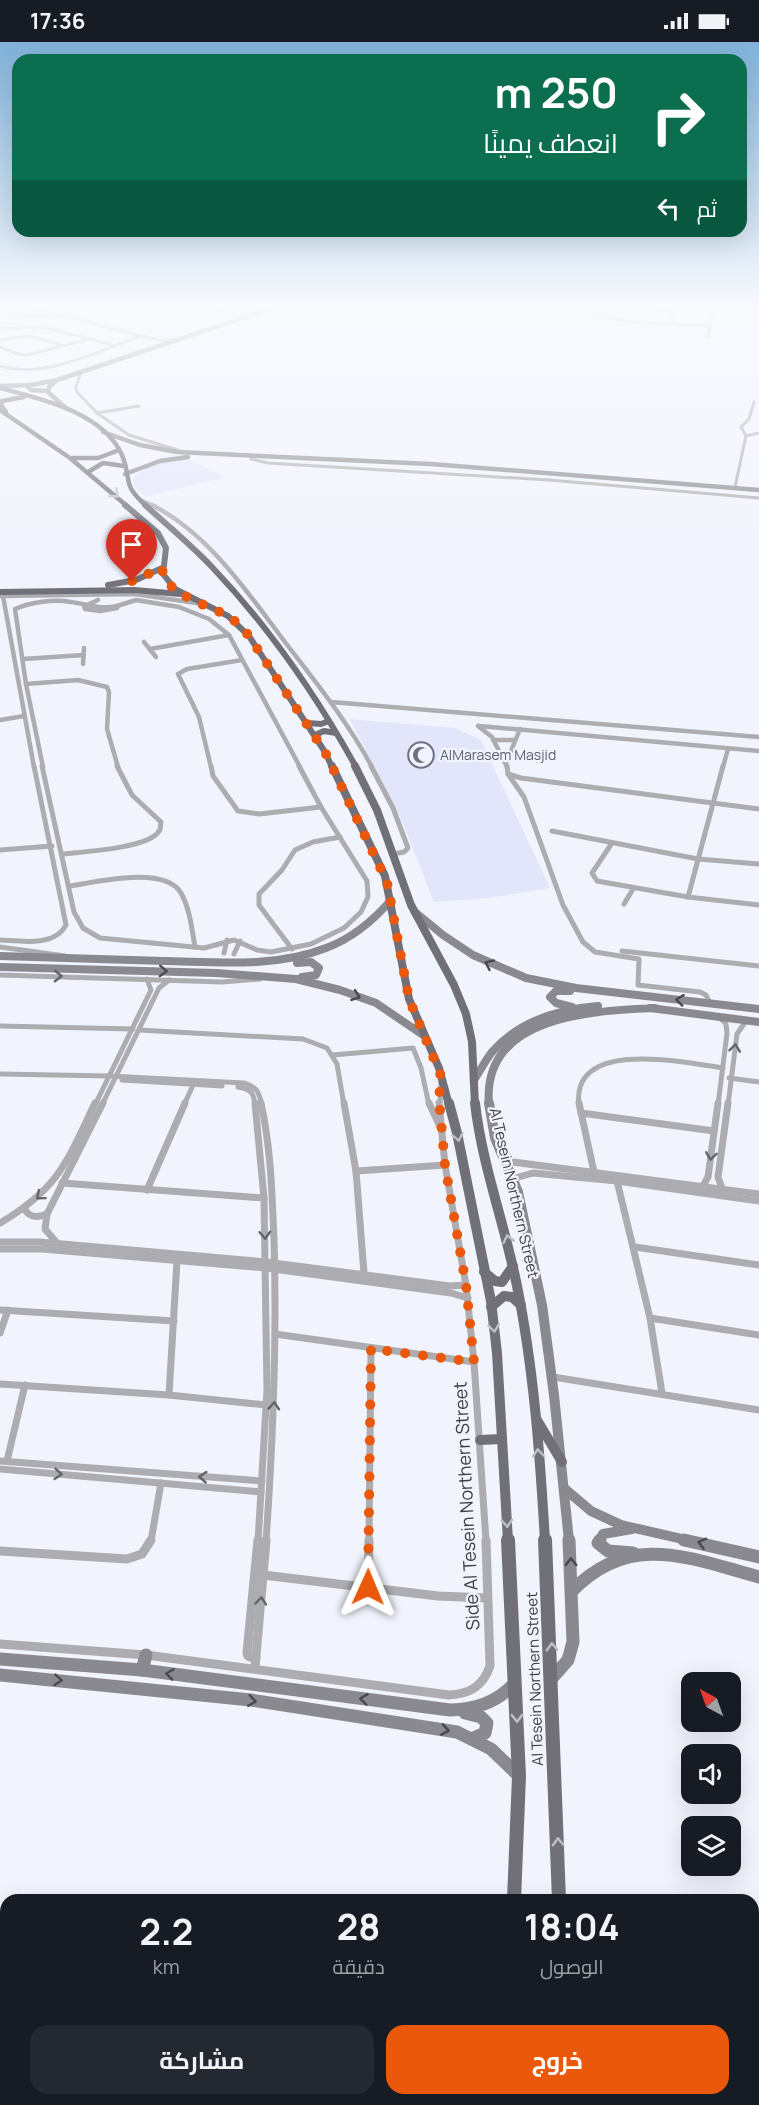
<!DOCTYPE html>
<html lang="ar">
<head>
<meta charset="utf-8">
<style>
	body { margin:0; font-family:Manrope,Cairo,sans-serif; background:#242831; color:#f1f3f6; direction:rtl; height:100vh; display:flex; flex-direction:column; font-size:22px; white-space:nowrap }
	* { box-sizing:border-box; margin:0 }
	p { font-size:20px; color:#9ea1a6 }
	.icon { flex:none; width:33px; height:33px; fill:none; stroke:currentColor; stroke-width:2; stroke-linecap:round; stroke-linejoin:round }
	.map { position:relative; flex:1; overflow:hidden; direction:ltr }
	.panel { position:absolute; left:0px; top:1852px; width:759px; height:212px; display:flex; flex-direction:column; background:#171b24; border-radius:18px 18px 0 0; box-shadow:0 6px 24px #0002; direction:rtl }
	.panel>* { flex:none }
	.hud { position:absolute; left:12px; top:12px; width:735px; height:183px; border-radius:18px; box-shadow:0 6px 24px #0002; direction:rtl; background:#0b6e4f; color:#fff; overflow:hidden }
	.needle { width:39px; rotate:319deg }
	.buttons { position:absolute; left:681px; top:1630px; display:grid; gap:12px }
	.buttons a { display:grid; place-items:center; width:60px; height:60px; border-radius:12px; background:#171b24; box-shadow:0 6px 24px #0002; font-size:30px }
	.pin { position:absolute; display:grid; place-items:center; width:51px; height:51px; color:#fff; margin:-62px -26px; border-radius:50% 50% 50% 0; rotate:-45deg; box-shadow:0 0 6px #0007 }
	.pin .icon { rotate:45deg }
	.me { position:absolute; width:66px; margin:-33px; rotate:1deg; stroke-linejoin:round; filter:drop-shadow(0 0 4px #0008) }
	.turn { display:flex; align-items:center; gap:21px; height:126px; padding:0 30px; font-size:27px }
	.turn .icon { width:78px; height:78px; stroke-width:2.5 }
	.turn b { display:block; font-size:42px; line-height:51px }
	.then { display:flex; align-items:center; height:57px; padding:0 30px; background:#0003; gap:12px; font-size:22px }
	.eta { display:flex; justify-content:space-evenly; align-items:center; height:102px; text-align:center }
	.eta b { font-size:36px; font-weight:700; line-height:42px }
	.action { display:flex; gap:12px; margin-top:auto; padding:12px 30px }
	.action a { flex:1; height:69px; border-radius:18px; background:#ea580c; color:#fff; font-size:24px; font-weight:700; line-height:69px; text-align:center }
	.action a+a { background:#242831; color:#f1f3f6 }
	.status { display:flex; justify-content:space-between; align-items:center; height:42px; padding:0 30px; background:#171b24; direction:ltr }
	.status svg { height:16px; fill:currentColor }
	.map>svg:first-child { display:block }
	.built { fill:#e3e6fa }
	.lines { fill:none; stroke-linecap:round; stroke-linejoin:round }
	.street-far4 { stroke:#acacb1; stroke-width:3 }
	.street-far3 { stroke:#acacb1; stroke-width:4.5 }
	.street-far2 { stroke:#acacb1; stroke-width:5 }
	.street-far1 { stroke:#acacb1; stroke-width:7 }
	.street { stroke:#acacb1; stroke-width:9 }
	.secondary-far3 { stroke:#8a8990; stroke-width:4.5 }
	.secondary-far2 { stroke:#8a8990; stroke-width:8 }
	.secondary-far1 { stroke:#8a8990; stroke-width:10 }
	.secondary { stroke:#8a8990; stroke-width:13 }
	.primary-far4 { stroke:#717079; stroke-width:4.5 }
	.primary-far3 { stroke:#717079; stroke-width:6 }
	.primary-far2 { stroke:#717079; stroke-width:8 }
	.primary-far1 { stroke:#717079; stroke-width:10 }
	.primary { stroke:#717079; stroke-width:14 }
	.oneway { stroke:#bebfc8 }
	.oneway2 { stroke:#48484d }
	.oneway3 { stroke:#636468 }
	.route { stroke:#ea580c; stroke-width:10; stroke-dasharray:0 18 }
	.labels { text-anchor:middle; stroke-width:4.5; stroke-linejoin:round; paint-order:stroke }
	.far-worship-label { font-size:14px; fill:#5b616d; stroke:#f1f3fd; text-anchor:start }
	.street-label { font-size:15px; fill:#3c3d41; stroke:#f1f3fd }
	.near-street-label { font-size:18px; fill:#3c3d41; stroke:#f1f3fd }
</style>
</head>
<body>
<div class="status"><b>17:36</b><svg viewBox="0 0 49 12"><path d="M0 12V9h3v3zM5 12V6h3v6zM10 12V3h3v9zM15 12V0h3v12zM26 1h20v11H26zM47 4h2v5h-2z"/></svg></div>
<div class="map">
<svg width="759" height="2063" viewBox="0 0 759 2063">
	<rect width="100%" height="100%" fill="#f1f3fd"/>
	<g class="built">
		<polygon points="181,418 191,418 225,435 145,455 133,443 135,433 143,427 165,420"/>
		<polygon points="350,677 454,686 481,698 550,846 488,856 434,860 402,779"/>
	</g>
	<g class="lines">
		<g class="street-far4">
			<polyline points="191,262 247,274"/>
			<polyline points="444,262 448,263"/>
			<path d="M567,262c46,22 94,20 144,21"/>
			<polyline points="614,262 634,267 673,269"/>
			<polyline points="672,262 672,281"/>
			<polygon points="30,267 41,269 26,270"/>
			<polyline points="41,268 158,298 176,298"/>
			<polyline points="219,269 240,262"/>
			<polyline points="5,275 55,274"/>
			<polyline points="0,287 43,285 113,303"/>
			<polyline points="708,295 713,271 711,262"/>
			<polyline points="0,298 30,294 61,303"/>
			<polyline points="0,305 17,312 28,313 89,297"/>
			<path d="M0,324c45,13 96,-14 138,-29"/>
			<polyline points="81,330 76,345 77,350 97,371 129,393 184,410"/>
			<polyline points="97,371 139,364"/>
			<polyline points="746,394 759,391"/>
			<polyline points="251,417 268,421 549,438 759,456"/>
			<polyline points="735,445 746,394 741,385 749,377 754,360"/>
			<polyline points="138,456 155,464"/>
		</g>
		<g class="street-far3">
			<path d="M152,463c58,29 98,91 136,141 30,39 61,78 84,121"/>
			<polyline points="1,554 135,552 203,562"/>
			<polyline points="3,554 34,725"/>
			<polyline points="84,564 85,567 100,569 117,566 117,564"/>
			<polyline points="85,564 98,558"/>
			<polyline points="117,564 136,558 179,565 209,577 229,593 300,725"/>
			<polyline points="144,600 156,615"/>
			<polyline points="150,607 229,593"/>
			<polyline points="23,617 84,613"/>
			<polyline points="83,622 84,606"/>
			<polyline points="26,642 78,638 107,645 109,650 107,687 118,725"/>
			<polyline points="331,660 759,695"/>
			<polyline points="0,678 24,674"/>
			<polyline points="478,684 492,695 507,725"/>
			<polyline points="479,684 759,709"/>
			<polyline points="493,698 515,698"/>
			<polyline points="506,721 520,687"/>
			<path d="M43,725l-17,-83 -11,-75c16,-7 38,-10 56,-7 16,2 29,8 46,4"/>
			<polyline points="211,725 199,675 178,632 187,627 242,618"/>
			<polyline points="723,725 728,707"/>
		</g>
		<g class="street-far2">
			<polyline points="42,724 74,870 83,886 100,896 204,906 234,898 257,908 271,910 311,902 344,886 361,870 368,855 367,839 321,765 299,724"/>
			<polyline points="211,724 213,734 238,769 259,772 321,765"/>
			<polyline points="371,724 393,766 408,806 404,810 393,812"/>
			<polyline points="507,724 508,732 524,755 563,863 583,900 595,910 639,917 638,943 700,950 706,953 710,961"/>
			<polyline points="508,732 521,736 759,767"/>
			<polyline points="552,789 698,817 759,822"/>
			<polyline points="612,801 592,831 597,839 688,855 759,863"/>
			<polyline points="0,808 52,804"/>
			<path d="M63,812c19,-2 87,-6 96,-23 2,-2 1,-6 2,-9l-29,-27 -15,-29"/>
			<path d="M70,844c26,-4 95,-21 111,7 9,16 11,37 14,54"/>
			<polyline points="688,855 723,724"/>
			<polyline points="624,862 633,847"/>
			<path d="M0,898c21,1 55,7 66,-15l-32,-159"/>
			<polyline points="0,905 65,914"/>
			<polyline points="292,907 259,863 259,852 282,828 295,808 313,800 340,795"/>
			<polyline points="622,909 759,924"/>
			<polyline points="224,911 227,898"/>
			<polyline points="234,912 240,899"/>
			<polyline points="0,933 222,940 260,937"/>
			<polyline points="0,984 133,987"/>
			<polyline points="139,988 303,997 327,1006 337,1022 344,1063"/>
			<polyline points="333,1013 413,1006 421,1026 429,1063"/>
			<path d="M0,1032l110,2 134,7c13,4 15,9 18,22"/>
			<polyline points="729,1036 759,1040"/>
			<polyline points="122,1038 222,1044"/>
			<path d="M238,1045c12,2 16,5 17,18"/>
			<polyline points="95,1063 151,948 147,937"/>
			<polyline points="102,1063 159,946 169,938"/>
			<polyline points="184,1063 193,1043"/>
			<polyline points="440,1063 441,1037"/>
			<path d="M579,1063c-8,-67 106,-43 144,-37"/>
			<polyline points="718,1063 727,991 726,982 719,975"/>
			<polyline points="728,1063 737,992 746,979"/>
		</g>
		<g class="street-far1">
			<polyline points="255,1061 264,1156 267,1348 258,1499"/>
			<path d="M261,1061c10,45 11,91 13,137 3,100 -1,201 -8,301"/>
			<polyline points="344,1061 356,1129 364,1231"/>
			<polyline points="429,1061 442,1089"/>
			<polyline points="439,1061 445,1123 466,1243 474,1320 486,1499"/>
			<polyline points="579,1061 594,1130"/>
			<polyline points="581,1071 714,1089"/>
			<polyline points="505,1119 759,1152"/>
			<polyline points="356,1129 445,1123"/>
			<polyline points="515,1136 533,1131 617,1139 759,1159"/>
			<polyline points="617,1139 650,1276 662,1351"/>
			<polyline points="62,1141 264,1156"/>
			<polyline points="703,1144 708,1135 718,1061"/>
			<polyline points="722,1146 718,1135 728,1061"/>
			<polyline points="147,1148 185,1061"/>
			<path d="M24,1166c5,10 13,10 23,6"/>
			<path d="M0,1181c59,-35 67,-61 95,-120"/>
			<polyline points="0,1200 40,1200 266,1220 450,1244 466,1243"/>
			<polyline points="57,1201 45,1187 47,1172 103,1061"/>
			<polyline points="635,1205 759,1223"/>
			<polyline points="0,1207 42,1207 266,1226 451,1251 468,1256"/>
			<polyline points="0,1268 174,1279"/>
			<polyline points="650,1276 759,1293"/>
			<polyline points="0,1291 8,1268"/>
			<polyline points="275,1292 474,1320"/>
			<polyline points="553,1335 759,1368"/>
			<polyline points="0,1342 169,1353 266,1363"/>
			<polyline points="169,1353 177,1219"/>
			<polyline points="0,1419 262,1439"/>
			<polyline points="7,1419 25,1343"/>
			<polyline points="0,1427 261,1450"/>
			<polyline points="151,1499 161,1441"/>
			<polyline points="369,1499 371,1307"/>
		</g>
		<g class="street">
			<polyline points="0,1509 127,1517 142,1512 151,1498"/>
			<polyline points="263,1533 438,1554 487,1556"/>
			<polyline points="368,1545 369,1498"/>
			<path d="M0,1602l146,11 303,40c21,-1 34,-9 41,-29l-4,-126"/>
			<polyline points="256,1617 248,1614 247,1611 258,1498"/>
			<polyline points="255,1625 266,1498"/>
		</g>
		<g class="secondary-far3">
			<polyline points="56,339 49,345 48,350 67,367"/>
			<polyline points="30,343 28,345 31,348 48,349"/>
			<polyline points="0,344 31,343 57,338 285,262"/>
			<polyline points="103,390 140,403 177,410 431,422 759,448"/>
			<polyline points="125,432 160,419 188,415"/>
		</g>
		<g class="secondary-far2">
			<polyline points="415,870 443,893 473,913 526,936 576,946 759,967"/>
			<path d="M0,914c55,2 109,3 164,5 54,1 111,7 162,-13 27,-10 47,-27 65,-48"/>
			<polyline points="297,921 311,920 319,926 316,933 302,935"/>
			<polyline points="0,925 216,931 296,937 340,948 376,961 423,993"/>
			<polyline points="570,949 556,949 550,955 556,961 572,965"/>
			<polyline points="650,966 759,980"/>
			<path d="M474,1038c6,-9 11,-19 18,-28 27,-31 67,-43 106,-46"/>
			<path d="M489,1063c-8,-90 103,-94 166,-97"/>
		</g>
		<g class="secondary-far1">
			<polyline points="489,1061 495,1096 518,1150 542,1263 554,1353 569,1499"/>
			<polyline points="565,1447 591,1469 621,1483 691,1499"/>
			<polyline points="599,1499 603,1492 632,1487"/>
		</g>
		<g class="secondary">
			<polyline points="600,1498 598,1501 608,1509 633,1511"/>
			<polyline points="684,1498 759,1515"/>
			<path d="M572,1549c58,-60 117,-33 187,-14"/>
			<path d="M0,1617l142,11 308,40c26,-1 46,-7 64,-26"/>
			<polyline points="142,1628 146,1613"/>
			<polyline points="0,1633 251,1658 457,1690 491,1707 518,1733"/>
			<polyline points="553,1635 568,1618 573,1600 569,1498"/>
			<polyline points="465,1671 481,1675 487,1681 485,1691 474,1696"/>
		</g>
		<g class="primary-far4">
			<path d="M0,346c41,11 103,24 122,67 11,26 -2,27 24,51"/>
			<polyline points="0,368 70,416 127,464"/>
			<polyline points="6,370 1,363 2,359 24,355"/>
			<polyline points="73,416 98,416 119,408"/>
			<polyline points="88,430 103,421 124,424"/>
		</g>
		<g class="primary-far3">
			<polyline points="125,463 158,491 166,506 163,532 175,547 228,574 249,594 325,710 332,725"/>
			<path d="M145,463c22,20 46,40 67,62 57,60 104,128 144,200"/>
			<polyline points="108,543 136,538 162,526"/>
			<polyline points="0,550 135,548 180,552"/>
			<polyline points="307,681 321,682 329,679"/>
			<polyline points="315,693 324,689 336,691"/>
		</g>
		<g class="primary-far2">
			<polyline points="332,724 385,834 409,957 439,1026 449,1063"/>
			<polyline points="355,724 377,768 411,863 454,943 466,972 472,1000 475,1063"/>
		</g>
		<g class="primary-far1">
			<polyline points="449,1061 457,1091 491,1259 497,1311 508,1499"/>
			<path d="M475,1061c7,62 30,122 42,183 17,84 23,170 28,255"/>
			<polyline points="484,1230 495,1239 502,1240 513,1224"/>
			<polyline points="491,1265 504,1254 512,1255 521,1263"/>
			<polyline points="537,1378 562,1420"/>
			<polyline points="480,1398 502,1397"/>
		</g>
		<g class="primary">
			<polyline points="508,1498 519,1734 514,1858"/>
			<polyline points="545,1498 559,1858"/>
			<polyline points="565,2058 565,2063"/>
			<polyline points="482,2063 485,2058"/>
			<polyline points="496,2063 497,2058"/>
		</g>
	</g>
	<defs><path id="oneway-chevron" d="M-2-3.5L2.5 0L-2 3.5" fill="none" stroke-width="1.6" stroke-linecap="round" stroke-linejoin="round" transform="scale(1.5)"/></defs>
	<g class="oneway">
		<use href="#oneway-chevron" transform="translate(115 452) rotate(41)"/>
		<use href="#oneway-chevron" transform="translate(458 1095) rotate(78)"/>
		<use href="#oneway-chevron" transform="translate(508 1197) rotate(-103)"/>
		<use href="#oneway-chevron" transform="translate(494 1286) rotate(83)"/>
		<use href="#oneway-chevron" transform="translate(538 1411) rotate(-95)"/>
		<use href="#oneway-chevron" transform="translate(507 1481) rotate(87)"/>
		<use href="#oneway-chevron" transform="translate(552 1605) rotate(-92)"/>
		<use href="#oneway-chevron" transform="translate(517 1676) rotate(89)"/>
		<use href="#oneway-chevron" transform="translate(558 1800) rotate(-92)"/>
	</g>
	<g class="oneway2">
		<use href="#oneway-chevron" transform="translate(489 922) rotate(-155)"/>
		<use href="#oneway-chevron" transform="translate(163 929) rotate(2)"/>
		<use href="#oneway-chevron" transform="translate(356 954) rotate(20)"/>
		<use href="#oneway-chevron" transform="translate(680 958) rotate(-173)"/>
		<use href="#oneway-chevron" transform="translate(702 1501) rotate(-166)"/>
		<use href="#oneway-chevron" transform="translate(571 1520) rotate(-91)"/>
		<use href="#oneway-chevron" transform="translate(170 1632) rotate(-172)"/>
		<use href="#oneway-chevron" transform="translate(58 1638) rotate(5)"/>
		<use href="#oneway-chevron" transform="translate(364 1657) rotate(-173)"/>
		<use href="#oneway-chevron" transform="translate(252 1659) rotate(8)"/>
		<use href="#oneway-chevron" transform="translate(445 1688) rotate(9)"/>
	</g>
	<g class="oneway3">
		<use href="#oneway-chevron" transform="translate(58 934) rotate(1)"/>
		<use href="#oneway-chevron" transform="translate(735 1006) rotate(-83)"/>
		<use href="#oneway-chevron" transform="translate(711 1114) rotate(98)"/>
		<use href="#oneway-chevron" transform="translate(40 1154) rotate(140)"/>
		<use href="#oneway-chevron" transform="translate(265 1193) rotate(88)"/>
		<use href="#oneway-chevron" transform="translate(274 1364) rotate(-86)"/>
		<use href="#oneway-chevron" transform="translate(58 1432) rotate(5)"/>
		<use href="#oneway-chevron" transform="translate(203 1435) rotate(-176)"/>
		<use href="#oneway-chevron" transform="translate(261 1559) rotate(-85)"/>
	</g>
	<linearGradient id="sky" x2="0" y2="1"><stop stop-color="#81b2da"/><stop offset="0.48" stop-color="#f9fafe"/><stop offset="1" stop-color="#f9fafe" stop-opacity="0"/></linearGradient>
	<rect width="759" height="551" fill="url(#sky)"/>
	<g class="lines">
		<path class="route" d="M132,539l30,-13c3,28 46,36 67,49 8,5 14,12 20,19l76,116 62,130 22,117 32,77 -2,23 6,66 21,120 8,77 -103,-13 -3,238"/>
	</g>
	<defs>
		<g id="mosque-ring" transform="scale(1.35)"><circle r="9.5" fill="#f1f3fd" stroke="#6b7280" stroke-width="1.5"/><path d="M3.5-4.9A6 6 0 1 0 3.5 4.9A5 5 0 1 1 3.5-4.9Z" fill="#6b7280"/></g>
	</defs>
	<g fill-rule="evenodd">
		<use href="#mosque-ring" x="421" y="713"/>
	</g>
	<g class="labels">
		<g class="far-worship-label">
			<text x="440" y="718">AlMarasem Masjid</text>
		</g>
		<g class="street-label">
			<text transform="translate(514 1151) rotate(77)" y="5">Al Tesein Northern Street</text>
			<text transform="translate(535 1637) rotate(-92)" y="5">Al Tesein Northern Street</text>
		</g>
		<g class="near-street-label">
			<text transform="translate(467 1464) rotate(-93)" y="6">Side Al Tesein Northern Street</text>
		</g>
	</g>
</svg>
<div class="buttons">
<a><svg class="needle" viewBox="-14 -14 28 28"><path d="M0-13l5 13h-10z" fill="#e53935"/><path d="M0 13l5-13h-10z" fill="#9ea1a6"/></svg></a>
<a><svg class="icon" aria-label="sound" viewBox="0 0 24 24"><path d="M4 9h4l5-4v14l-5-4H4zM17 9q2 3 0 6"/></svg></a>
<a><svg class="icon" aria-label="layers" viewBox="0 0 24 24"><path d="M12 4l9 5-9 5-9-5zM3 14l9 5 9-5"/></svg></a>
</div>
<div class="pin" style="left:132px;top:539px;background:#d93025"><svg class="icon" aria-label="arrive" viewBox="0 0 24 24"><path d="M6 21V4h12l-3 4 3 4H6"/></svg></div>
<svg class="me" style="left:368px;top:1545px" viewBox="-20 -20 40 40"><path d="M0-17L14 15 0 8-14 15z" fill="#ea580c" stroke="#fff" stroke-width="4"/></svg>
<div class="hud">
<div class="turn"><svg class="icon" aria-label="right" viewBox="0 0 24 24"><path d="M7 20v-9h11M14 6l5 5-5 5"/></svg><div><b>250 m</b>انعطف يمينًا</div></div>
<div class="then">ثم<svg class="icon" aria-label="left" viewBox="0 0 24 24"><path d="M17 20v-9H6M10 6l-5 5 5 5"/></svg></div>
</div>
<section class="panel">
<div class="eta">
<div><b>18:04</b><p>الوصول</p></div>
<div><b>28</b><p>دقيقة</p></div>
<div><b>2.2</b><p>km</p></div>
</div>
<div class="action"><a>خروج</a><a>مشاركة</a></div>
</section>
</div>
</body>
</html>
